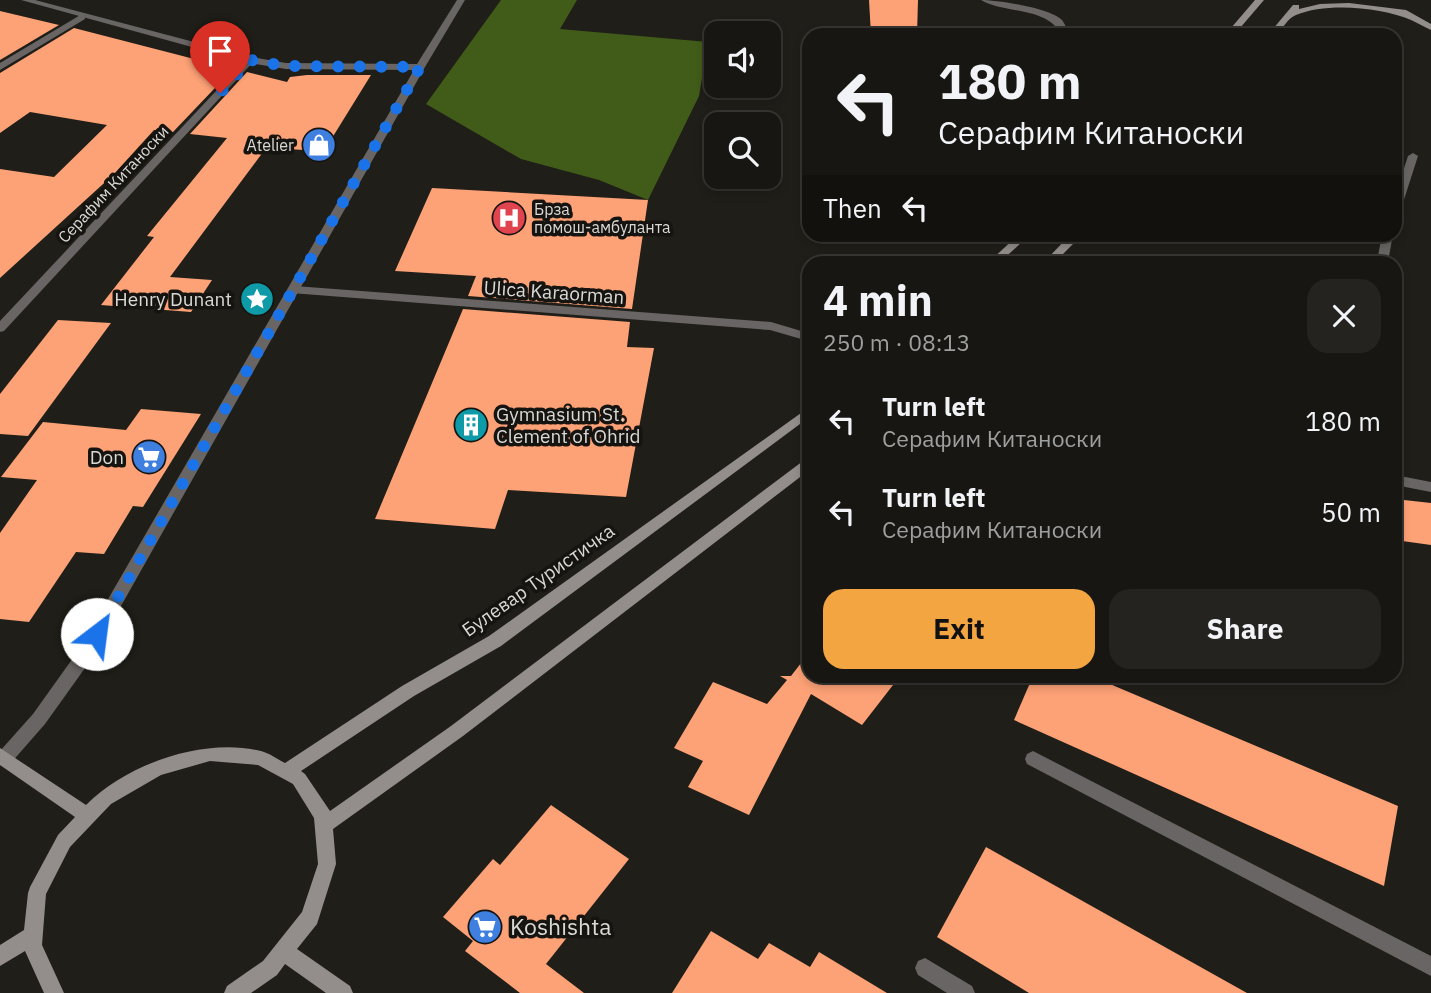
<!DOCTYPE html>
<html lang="en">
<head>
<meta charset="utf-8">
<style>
	body { margin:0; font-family:"IBM Plex Sans",sans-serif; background:#242320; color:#f1f3f6; height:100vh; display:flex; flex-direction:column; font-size:26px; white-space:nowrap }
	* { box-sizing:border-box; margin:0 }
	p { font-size:23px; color:#9e9f9f }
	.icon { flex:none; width:38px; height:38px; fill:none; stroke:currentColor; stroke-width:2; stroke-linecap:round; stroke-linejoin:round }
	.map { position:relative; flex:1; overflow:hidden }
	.side { position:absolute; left:802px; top:256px; width:600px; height:427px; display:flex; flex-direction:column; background:#171612; border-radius:21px; box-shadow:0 4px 10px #0003,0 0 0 2px #363532 }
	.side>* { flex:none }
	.hud { position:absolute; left:802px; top:28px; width:600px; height:214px; border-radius:21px; box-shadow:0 4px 10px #0003,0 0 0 2px #363532; background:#171612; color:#f1f3f6; overflow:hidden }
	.fabs { position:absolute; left:704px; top:21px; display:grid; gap:14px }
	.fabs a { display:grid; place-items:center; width:77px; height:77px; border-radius:14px; background:#171612; box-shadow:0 4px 10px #0003,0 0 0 2px #363532; font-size:35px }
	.pin { position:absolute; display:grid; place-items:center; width:60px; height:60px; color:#fff; margin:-72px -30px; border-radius:50% 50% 50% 0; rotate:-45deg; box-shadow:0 0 7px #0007 }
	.pin .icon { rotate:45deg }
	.me { position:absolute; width:77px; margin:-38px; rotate:30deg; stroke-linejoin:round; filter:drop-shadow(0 0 5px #0008) }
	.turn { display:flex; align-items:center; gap:24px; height:147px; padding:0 21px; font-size:32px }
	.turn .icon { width:91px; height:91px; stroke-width:2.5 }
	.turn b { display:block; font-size:49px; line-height:60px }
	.then { display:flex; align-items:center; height:66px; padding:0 21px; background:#0003; gap:14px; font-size:26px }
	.round { display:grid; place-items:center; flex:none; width:74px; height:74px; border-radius:21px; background:#242320 }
	.head { display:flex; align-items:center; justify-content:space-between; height:119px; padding:0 21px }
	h1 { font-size:42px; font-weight:700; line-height:52px }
	.primary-button { display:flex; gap:14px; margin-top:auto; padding:14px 21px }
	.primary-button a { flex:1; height:80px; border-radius:21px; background:#f2a541; color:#111; font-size:28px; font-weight:700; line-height:80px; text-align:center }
	.primary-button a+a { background:#242320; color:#f1f3f6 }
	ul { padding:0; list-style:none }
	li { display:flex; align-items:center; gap:21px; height:91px; padding:0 21px }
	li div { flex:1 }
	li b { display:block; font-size:26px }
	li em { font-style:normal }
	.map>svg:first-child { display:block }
	.forest { fill:#415c18 }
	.building { fill:#fda176 }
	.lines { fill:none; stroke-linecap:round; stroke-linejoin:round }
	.lane { fill:#686564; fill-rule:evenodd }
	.street { fill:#686564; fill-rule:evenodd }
	.secondary { fill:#938e8c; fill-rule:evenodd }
	.route { stroke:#1a73e8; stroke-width:12; stroke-dasharray:0 21.6 }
	.labels { text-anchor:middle; stroke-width:7; stroke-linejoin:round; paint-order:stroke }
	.far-poi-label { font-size:16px; fill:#dad9d5; stroke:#161410; text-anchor:end }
	.far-street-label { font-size:16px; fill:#dad9d5; stroke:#161410 }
	.street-label { font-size:19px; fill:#dad9d5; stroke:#161410 }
	.poi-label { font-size:19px; fill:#dad9d5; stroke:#161410; text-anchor:end }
	.near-poi-label { font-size:23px; fill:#dad9d5; stroke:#161410; text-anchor:start }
</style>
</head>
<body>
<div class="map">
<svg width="1431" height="993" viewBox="0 0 1431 993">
	<rect width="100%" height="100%" fill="#1f1e18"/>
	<polygon class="forest" points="501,0 577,0 560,29 708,42 699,96 648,200 599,180 521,159 426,104"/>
	<g class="building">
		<polygon points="869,0 918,0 917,35 871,35"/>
		<polygon points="0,11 59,25 0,60"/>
		<polygon points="74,28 233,69 173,132 154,130 114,174 0,278 0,169 54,177 107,125 30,112 0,133 0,73"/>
		<polygon points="247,72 287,82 290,77 307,75 371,75 324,151 266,148 170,277 212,280 191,312 101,305 154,237 147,236 227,138 190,134"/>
		<polygon points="432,188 648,200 632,309 468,296 476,276 395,271"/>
		<polygon points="463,309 630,322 627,347 654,348 626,497 508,490 495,529 375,519"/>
		<polygon points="58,320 111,323 28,436 0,434 0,394"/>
		<polygon points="141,409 201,414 143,507 133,506 104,554 76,552 29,622 0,619 0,533 37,480 1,477 43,422 126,430"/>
		<polygon points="1395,499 1431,503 1431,545 1395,540"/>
		<polygon points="808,654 808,676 900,676 862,725 811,694 749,815 688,787 703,761 674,748 713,682 767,704 787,680 780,676 791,676"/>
		<polygon points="1033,676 1091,676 1398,806 1384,886 1014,720"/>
		<polygon points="551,805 629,859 546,964 584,993 520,993 465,951 473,941 443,917 493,859 500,865"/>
		<polygon points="986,847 1247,993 1029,993 937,937"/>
		<polygon points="711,931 758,959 769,943 810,967 819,952 887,993 672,993"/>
	</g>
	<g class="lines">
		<g class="lane">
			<path d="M981,0c17,0 69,8 81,20 3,4 6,11 8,15h-8c-17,-30 -55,-20 -81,-35z"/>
			<polygon points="82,14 85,15 85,19 0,70 0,63"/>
			<polygon points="247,58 255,60 4,331 0,332 0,321"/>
			<polygon points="1413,153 1418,156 1400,212 1395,215 1395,196 1408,156"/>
			<polygon points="1382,234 1393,234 1388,262 1377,262"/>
			<polygon points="295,286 771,322 808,333 808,341 770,330 291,293 291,287"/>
			<polygon points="1033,751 1431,956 1431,976 1027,764 1025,759 1027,754"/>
			<polygon points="925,958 972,986 975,993 947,993 918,975 915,968 918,961"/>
		</g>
		<g class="street">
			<polygon points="21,0 35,0 251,57 286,63 417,64 457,0 465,0 425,67 90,661 45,724 10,764 4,767 0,765 0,751 33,714 78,651 414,70 286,69 250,63"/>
			<polygon points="1395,475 1431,482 1431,492 1395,485"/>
		</g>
		<g class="secondary">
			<polygon points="1255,0 1264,0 1234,35 1225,35"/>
			<path d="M1349,3l57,7 25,14v6c-7,-3 -13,-7 -20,-10 -29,-13 -85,-18 -115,-5 -8,3 -14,14 -19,20h-9l25,-30h6v4l21,-5z"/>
			<polygon points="1019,234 1031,234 1000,262 989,262"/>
			<polygon points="1071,234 1083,234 1055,262 1044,262"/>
			<path d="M808,408v10l-307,228 -87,50 -113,75 4,3 25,37 121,-85 352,-265 5,-2v12l-345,265 -130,93 3,35 -19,60 -20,25 53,37 3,7h-27l-41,-29 -8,11 -26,18h-27l3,-7 36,-25 39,-49 16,-48 -4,-46 -21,-34 -35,-19 -48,-4 -49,14 -50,29 -41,43 -24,47 -4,51 22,48h-20l-19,-42 -25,15v-21l24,-15 4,-37 2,-6 28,-52 17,-18 -75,-52v-17l86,57c41,-41 117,-68 175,-54 8,2 16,8 24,12l117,-77 87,-50z"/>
		</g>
	</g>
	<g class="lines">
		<polyline class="route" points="97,634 420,67 286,66 250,60 220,93"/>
	</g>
	<defs>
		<g id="shop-disc" transform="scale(1.75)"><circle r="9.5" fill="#3f7fe0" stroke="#161410"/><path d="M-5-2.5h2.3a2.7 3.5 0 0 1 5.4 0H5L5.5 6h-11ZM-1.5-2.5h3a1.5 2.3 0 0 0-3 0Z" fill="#fff"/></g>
		<g id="hospital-disc" transform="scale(1.75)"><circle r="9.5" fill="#e0444e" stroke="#161410"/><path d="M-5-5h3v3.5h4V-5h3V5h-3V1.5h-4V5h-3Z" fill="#fff"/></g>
		<g id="sight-disc" transform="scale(1.75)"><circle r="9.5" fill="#0f9aa8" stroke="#161410"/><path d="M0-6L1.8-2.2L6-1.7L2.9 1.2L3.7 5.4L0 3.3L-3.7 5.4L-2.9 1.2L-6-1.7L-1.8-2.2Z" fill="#fff"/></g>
		<g id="building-disc" transform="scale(1.75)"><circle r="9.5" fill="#0f9aa8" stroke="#161410"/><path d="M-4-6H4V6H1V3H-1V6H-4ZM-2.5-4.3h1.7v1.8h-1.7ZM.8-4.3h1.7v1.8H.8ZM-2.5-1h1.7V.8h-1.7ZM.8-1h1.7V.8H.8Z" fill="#fff"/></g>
		<g id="supermarket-disc" transform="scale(1.75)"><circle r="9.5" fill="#3f7fe0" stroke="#161410"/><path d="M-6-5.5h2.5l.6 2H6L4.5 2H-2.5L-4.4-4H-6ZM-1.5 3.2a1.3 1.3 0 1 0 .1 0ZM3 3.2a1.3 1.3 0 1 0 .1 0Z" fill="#fff"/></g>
	</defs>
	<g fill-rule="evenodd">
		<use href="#shop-disc" x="319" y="145"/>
		<use href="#hospital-disc" x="509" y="218"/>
		<use href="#sight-disc" x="257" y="299"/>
		<use href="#building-disc" x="471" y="425"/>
		<use href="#supermarket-disc" x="149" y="457"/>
		<use href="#supermarket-disc" x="485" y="927"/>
	</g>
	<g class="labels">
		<g class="far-poi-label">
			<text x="294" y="151">Atelier</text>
			<text x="534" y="215" text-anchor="start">Брза<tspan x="534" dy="18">помош-амбуланта</tspan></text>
		</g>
		<g class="far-street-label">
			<text transform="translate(113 184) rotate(-47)" y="6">Серафим Китаноски</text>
		</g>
		<g class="street-label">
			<text transform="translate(554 292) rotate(4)" y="7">Ulica Karaorman</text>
			<text transform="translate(538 580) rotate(-35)" y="7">Булевар Туристичка</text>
		</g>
		<g class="poi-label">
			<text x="232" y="306">Henry Dunant</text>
			<text x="496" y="421" text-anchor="start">Gymnasium St.<tspan x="496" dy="22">Clement of Ohrid</tspan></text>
			<text x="124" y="464">Don</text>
		</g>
		<g class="near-poi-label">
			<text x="510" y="935">Koshishta</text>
		</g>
	</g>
</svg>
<div class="fabs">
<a><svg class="icon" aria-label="sound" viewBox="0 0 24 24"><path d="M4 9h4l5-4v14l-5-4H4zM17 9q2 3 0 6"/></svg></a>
<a><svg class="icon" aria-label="search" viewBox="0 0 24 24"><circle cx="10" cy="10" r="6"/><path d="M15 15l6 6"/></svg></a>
</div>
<div class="pin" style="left:220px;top:93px;background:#d93025"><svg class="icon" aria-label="arrive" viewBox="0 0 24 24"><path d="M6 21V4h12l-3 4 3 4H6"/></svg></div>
<svg class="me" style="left:97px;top:634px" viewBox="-20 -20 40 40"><circle r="19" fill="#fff"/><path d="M0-13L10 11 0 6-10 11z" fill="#1a73e8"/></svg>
<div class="hud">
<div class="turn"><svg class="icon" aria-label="left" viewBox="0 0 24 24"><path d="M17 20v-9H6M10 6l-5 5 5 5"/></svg><div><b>180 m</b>Серафим Китаноски</div></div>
<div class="then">Then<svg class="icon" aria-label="left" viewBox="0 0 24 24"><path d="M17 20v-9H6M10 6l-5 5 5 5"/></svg></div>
</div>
<section class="side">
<div class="head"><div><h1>4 min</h1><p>250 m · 08:13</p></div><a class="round"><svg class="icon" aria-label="close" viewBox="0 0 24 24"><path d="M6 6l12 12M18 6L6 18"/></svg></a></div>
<ul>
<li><svg class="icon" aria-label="left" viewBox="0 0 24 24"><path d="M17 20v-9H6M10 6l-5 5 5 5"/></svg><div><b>Turn left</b><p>Серафим Китаноски</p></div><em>180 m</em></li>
<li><svg class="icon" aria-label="left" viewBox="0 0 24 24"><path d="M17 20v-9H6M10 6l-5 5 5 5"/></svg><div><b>Turn left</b><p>Серафим Китаноски</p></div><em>50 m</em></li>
</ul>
<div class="primary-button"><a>Exit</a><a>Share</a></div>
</section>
</div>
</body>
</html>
